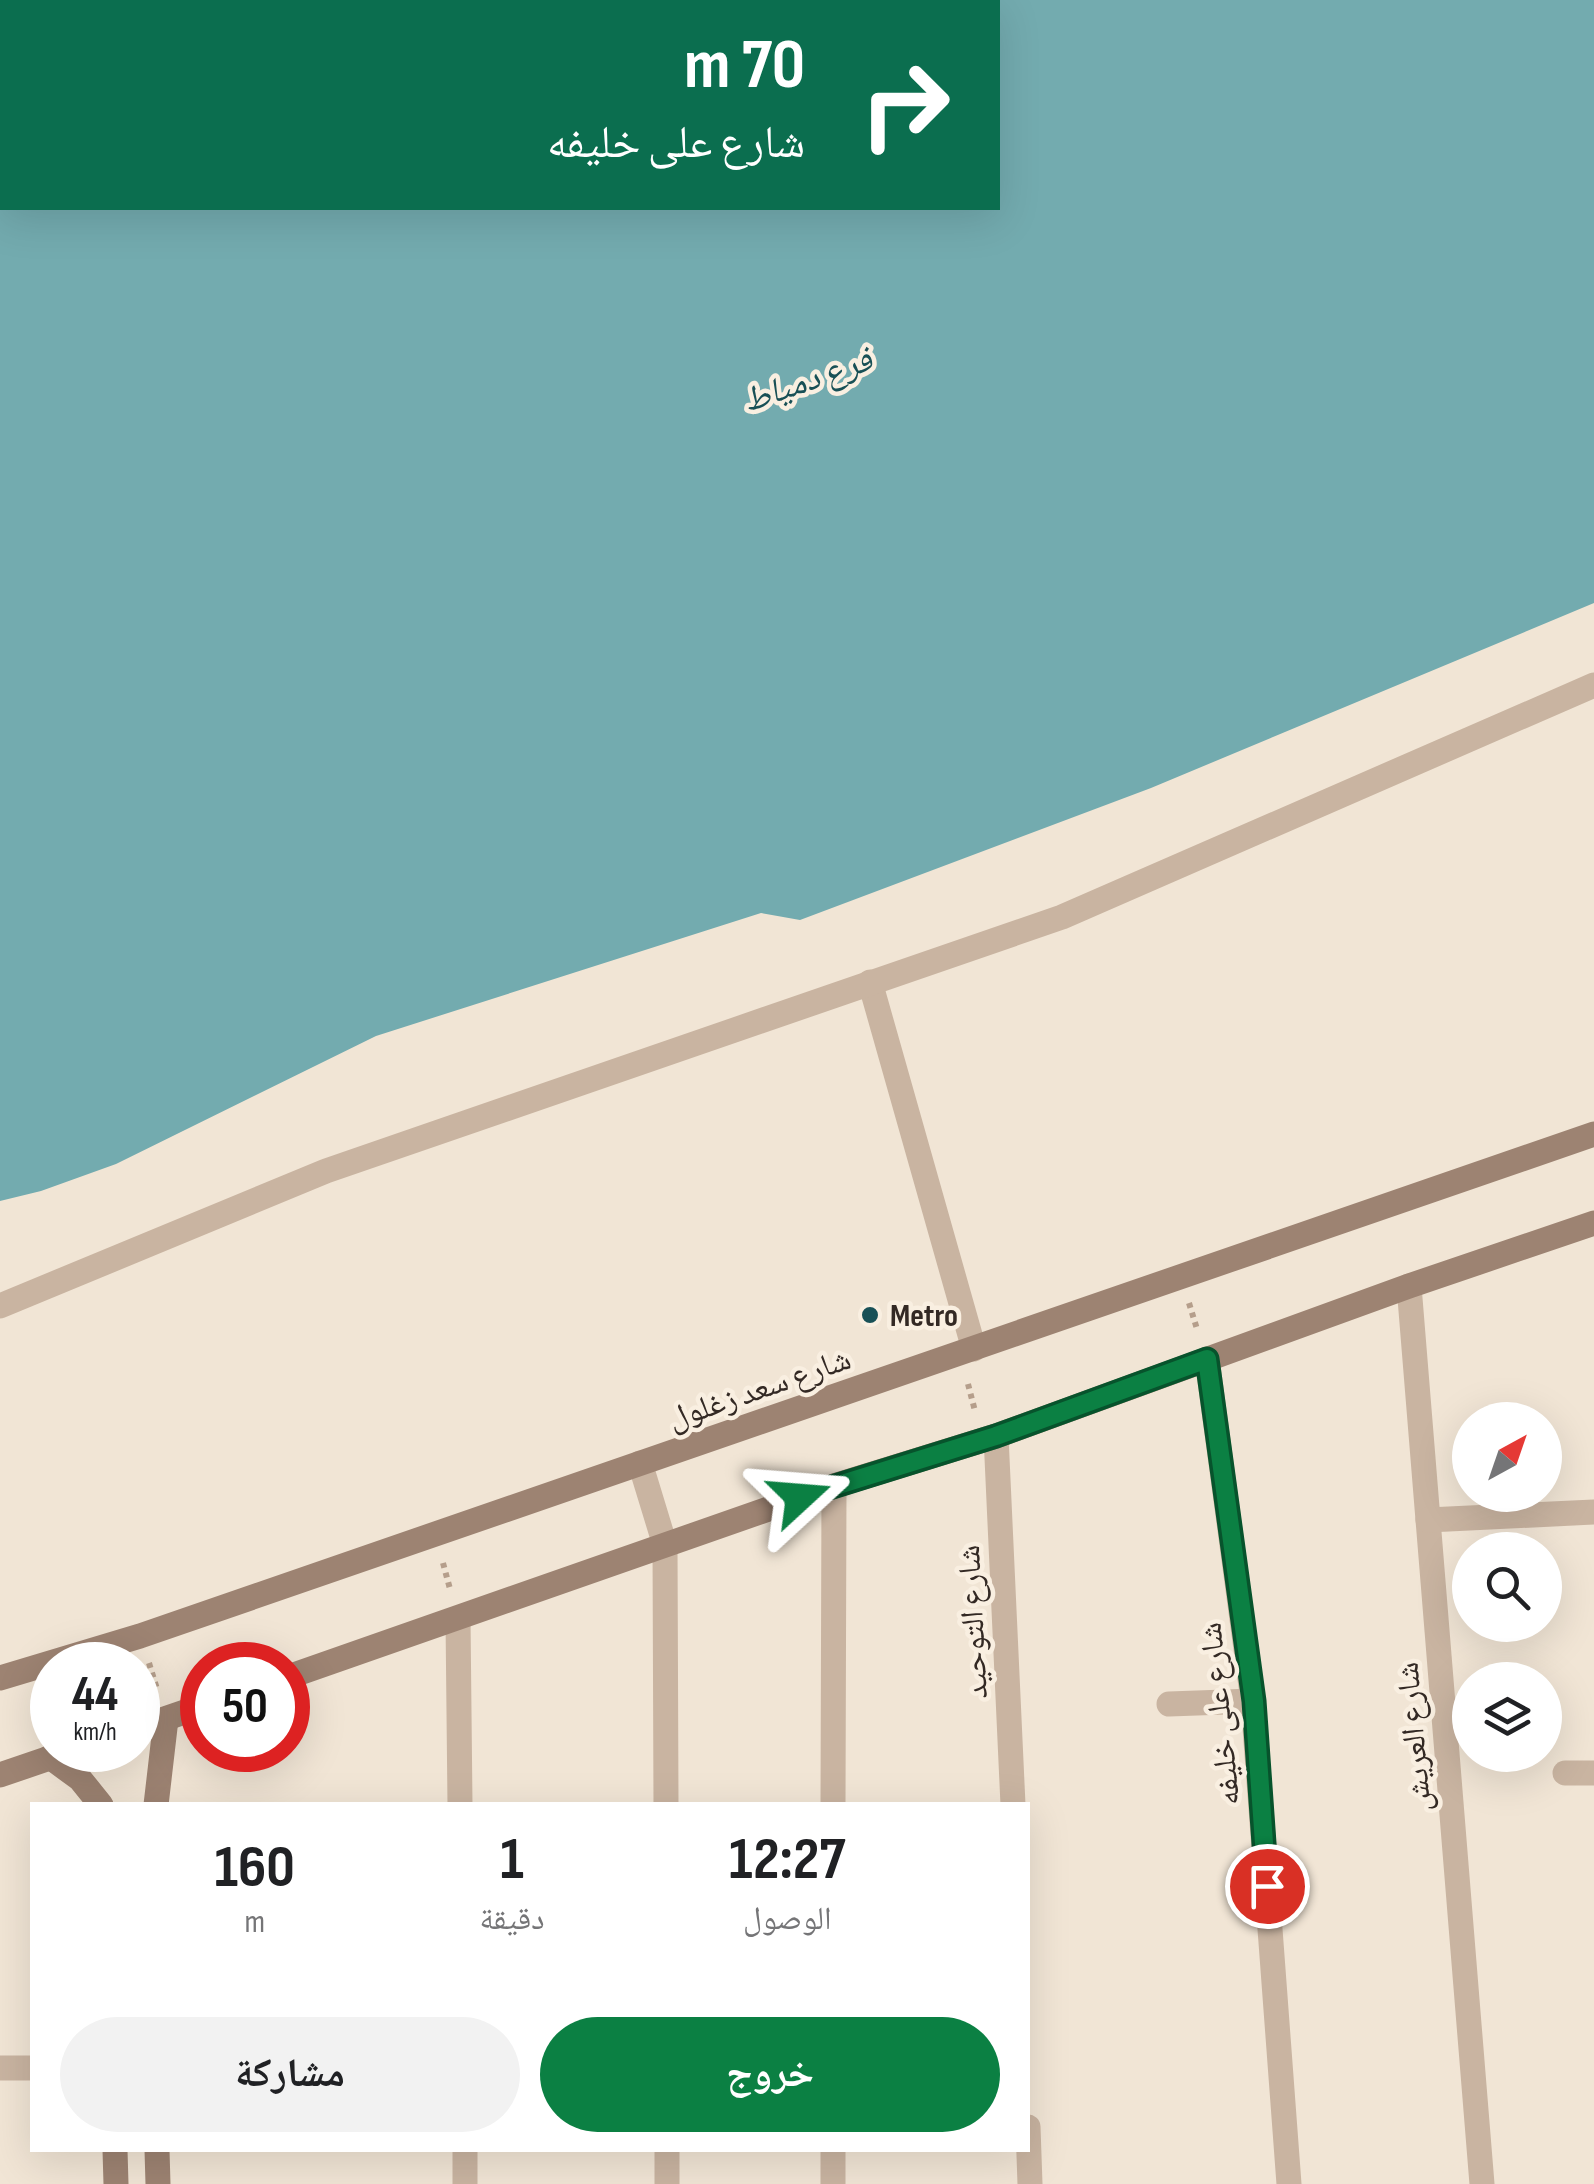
<!DOCTYPE html>
<html lang="ar">
<head>
<meta charset="utf-8">
<style>
	body { margin:0; font-family:"Sofia Sans Condensed","Noto Naskh Arabic",sans-serif; background:#f2f2f2; color:#202124; direction:rtl; height:100vh; display:flex; flex-direction:column; font-size:38px; white-space:nowrap }
	* { box-sizing:border-box; margin:0 }
	p { font-size:32px; color:#757577 }
	.icon { flex:none; width:55px; height:55px; fill:none; stroke:currentColor; stroke-width:2; stroke-linecap:round; stroke-linejoin:round }
	.map { position:relative; flex:1; overflow:hidden; direction:ltr }
	.drawer { position:absolute; left:30px; top:1802px; width:1000px; height:350px; display:flex; flex-direction:column; background:#fff; border-radius:0px; box-shadow:0 10px 40px #0002; direction:rtl }
	.drawer>* { flex:none }
	.hud { position:absolute; left:0px; top:0px; width:1000px; height:210px; box-shadow:0 10px 40px #0002; direction:rtl; background:#0b6e4f; color:#fff; overflow:hidden }
	.needle { width:65px; rotate:40deg }
	.fabs { position:absolute; left:1452px; top:1402px; display:grid; gap:20px }
	.fabs a { display:grid; place-items:center; width:110px; height:110px; border-radius:50%; background:#fff; box-shadow:0 10px 40px #0002; font-size:50px }
	.speed { position:absolute; left:30px; top:1642px; display:flex; gap:20px; font-size:50px; font-weight:700; text-align:center }
	.speed>* { display:grid; place-content:center; width:130px; height:130px; border-radius:50%; background:#fff; box-shadow:0 10px 40px #0002; line-height:1 }
	.speed small { font-size:25px; font-weight:400 }
	.speed .limit { border:15px solid #d22; background:#fff; color:#111 }
	.pin { position:absolute; display:grid; place-items:center; width:85px; height:85px; color:#fff; margin:-42px; border:5px solid #fff; border-radius:50%; box-shadow:0 2px 10px #0007 }
	.me { position:absolute; width:110px; margin:-55px; rotate:71deg; stroke-linejoin:round; filter:drop-shadow(0 0 8px #0008) }
	.turn { display:flex; align-items:center; gap:35px; height:210px; padding:0 30px; font-size:45px }
	.turn .icon { width:130px; height:130px; stroke-width:2.5 }
	.turn b { display:block; font-size:70px; line-height:85px }
	.eta { display:flex; justify-content:space-evenly; align-items:center; height:170px; text-align:center }
	.eta b { font-size:60px; font-weight:700; line-height:70px }
	.action { display:flex; gap:20px; margin-top:auto; padding:20px 30px }
	.action a { flex:1; height:115px; border-radius:60px; background:#0b8043; color:#fff; font-size:40px; font-weight:700; line-height:115px; text-align:center }
	.action a+a { background:#f2f2f2; color:#202124 }
	.map>svg:first-child { display:block }
	.water { fill:#73abaf }
	.lines { fill:none; stroke-linecap:round; stroke-linejoin:round }
	.path { stroke:#b59e8b; stroke-width:6; stroke-dasharray:5 5; stroke-linecap:butt }
	.minor { stroke:#c9b4a1; stroke-width:25 }
	.secondary { stroke:#9d8372; stroke-width:25 }
	.route-casing { stroke:#07532c; stroke-width:25 }
	.route { stroke:#0b8043; stroke-width:18 }
	.poi-dot { fill:#185056; stroke:#f9efe1; stroke-width:4 }
	.labels { text-anchor:middle; stroke-width:9; stroke-linejoin:round; paint-order:stroke }
	.poi-label { font-size:32px; font-weight:bold; fill:#332924; stroke:#f9efe1; text-anchor:start }
	.street-label { font-size:32px; fill:#332924; stroke:#f9efe1 }
	.water-label { font-size:35px; font-style:italic; fill:#185056; stroke:#f9efe1 }
</style>
</head>
<body>
<div class="map">
<svg width="1594" height="2184" viewBox="0 0 1594 2184">
	<rect width="100%" height="100%" fill="#f1e5d5"/>
	<polygon class="water" points="30,0 1594,0 1594,603 1151,788 800,920 761,913 376,1036 116,1164 41,1191 0,1201 0,24 2,22 2,208 998,208 998,2 27,2"/>
	<g class="lines">
		<g class="path">
			<polyline points="1189,1303 1197,1329"/>
			<polyline points="968,1384 975,1411"/>
			<polyline points="443,1563 450,1589"/>
			<polyline points="149,1663 157,1689"/>
		</g>
		<g class="minor">
			<polyline points="870,982 974,1349"/>
			<polyline points="1409,1286 1482,2184"/>
			<polyline points="0,1306 326,1171 1062,917 1594,685"/>
			<polyline points="1207,1359 1253,1701 1289,2184"/>
			<polyline points="996,1436 1013,1805"/>
			<polyline points="640,1463 665,1545 666,1805"/>
			<polyline points="1428,1520 1594,1512"/>
			<polyline points="458,1619 460,1805"/>
			<polyline points="1169,1704 1253,1701"/>
			<polyline points="1565,1773 1594,1773"/>
			<polyline points="833,1805 834,1486"/>
			<polyline points="0,2068 32,2068"/>
			<polyline points="1028,2127 1030,2184"/>
			<polyline points="465,2150 465,2184"/>
			<polyline points="667,2150 667,2184"/>
			<polyline points="833,2184 833,2150"/>
		</g>
		<g class="secondary">
			<polyline points="288,1677 834,1486 996,1436 1409,1286 1594,1223"/>
			<polyline points="0,1678 140,1636 1594,1134"/>
			<polyline points="138,1728 202,1706"/>
			<polyline points="50,1757 80,1779 101,1805"/>
			<polyline points="0,1775 73,1750"/>
			<polyline points="156,1805 166,1719"/>
			<polyline points="115,2150 116,2184"/>
			<polyline points="157,2150 158,2184"/>
		</g>
	</g>
	<g class="lines">
		<g class="route-casing">
			<polyline id="route" points="800,1497 996,1436 1207,1359 1254,1701 1267,1886"/>
		</g>
		<use href="#route" class="route"/>
	</g>
	<circle class="poi-dot" cx="870" cy="1315" r="10"/>
	<g class="labels">
		<g class="poi-label">
			<text x="890" y="1326">Metro</text>
		</g>
		<g class="street-label">
			<text transform="translate(759 1388) rotate(-19)" y="11">شارع سعد زغلول</text>
			<text transform="translate(972 1622) rotate(-93)" y="11">شارع التوحيد</text>
			<text transform="translate(1219 1714) rotate(-96)" y="11">شارع على خليفه</text>
			<text transform="translate(1413 1737) rotate(-95)" y="11">شارع العريش</text>
		</g>
		<g class="water-label">
			<text transform="translate(807 379) rotate(-19)" y="12">فرع دمياط</text>
		</g>
	</g>
</svg>
<div class="fabs">
<a><svg class="needle" viewBox="-14 -14 28 28"><path d="M0-13l5 13h-10z" fill="#e53935"/><path d="M0 13l5-13h-10z" fill="#757577"/></svg></a>
<a><svg class="icon" aria-label="search" viewBox="0 0 24 24"><circle cx="10" cy="10" r="6"/><path d="M15 15l6 6"/></svg></a>
<a><svg class="icon" aria-label="layers" viewBox="0 0 24 24"><path d="M12 4l9 5-9 5-9-5zM3 14l9 5 9-5"/></svg></a>
</div>
<div class="speed"><div>44<small>km/h</small></div><div class="limit">50</div></div>
<div class="pin" style="left:1267px;top:1886px;background:#d93025"><svg class="icon" aria-label="arrive" viewBox="0 0 24 24"><path d="M6 21V4h12l-3 4 3 4H6"/></svg></div>
<svg class="me" style="left:800px;top:1497px" viewBox="-20 -20 40 40"><path d="M0-17L14 15 0 8-14 15z" fill="#0b8043" stroke="#fff" stroke-width="4"/></svg>
<div class="hud">
<div class="turn"><svg class="icon" aria-label="right" viewBox="0 0 24 24"><path d="M7 20v-9h11M14 6l5 5-5 5"/></svg><div><b>70 m</b>شارع على خليفه</div></div>
</div>
<section class="drawer">
<div class="eta">
<div><b>12:27</b><p>الوصول</p></div>
<div><b>1</b><p>دقيقة</p></div>
<div><b>160</b><p>m</p></div>
</div>
<div class="action"><a>خروج</a><a>مشاركة</a></div>
</section>
</div>
</body>
</html>
